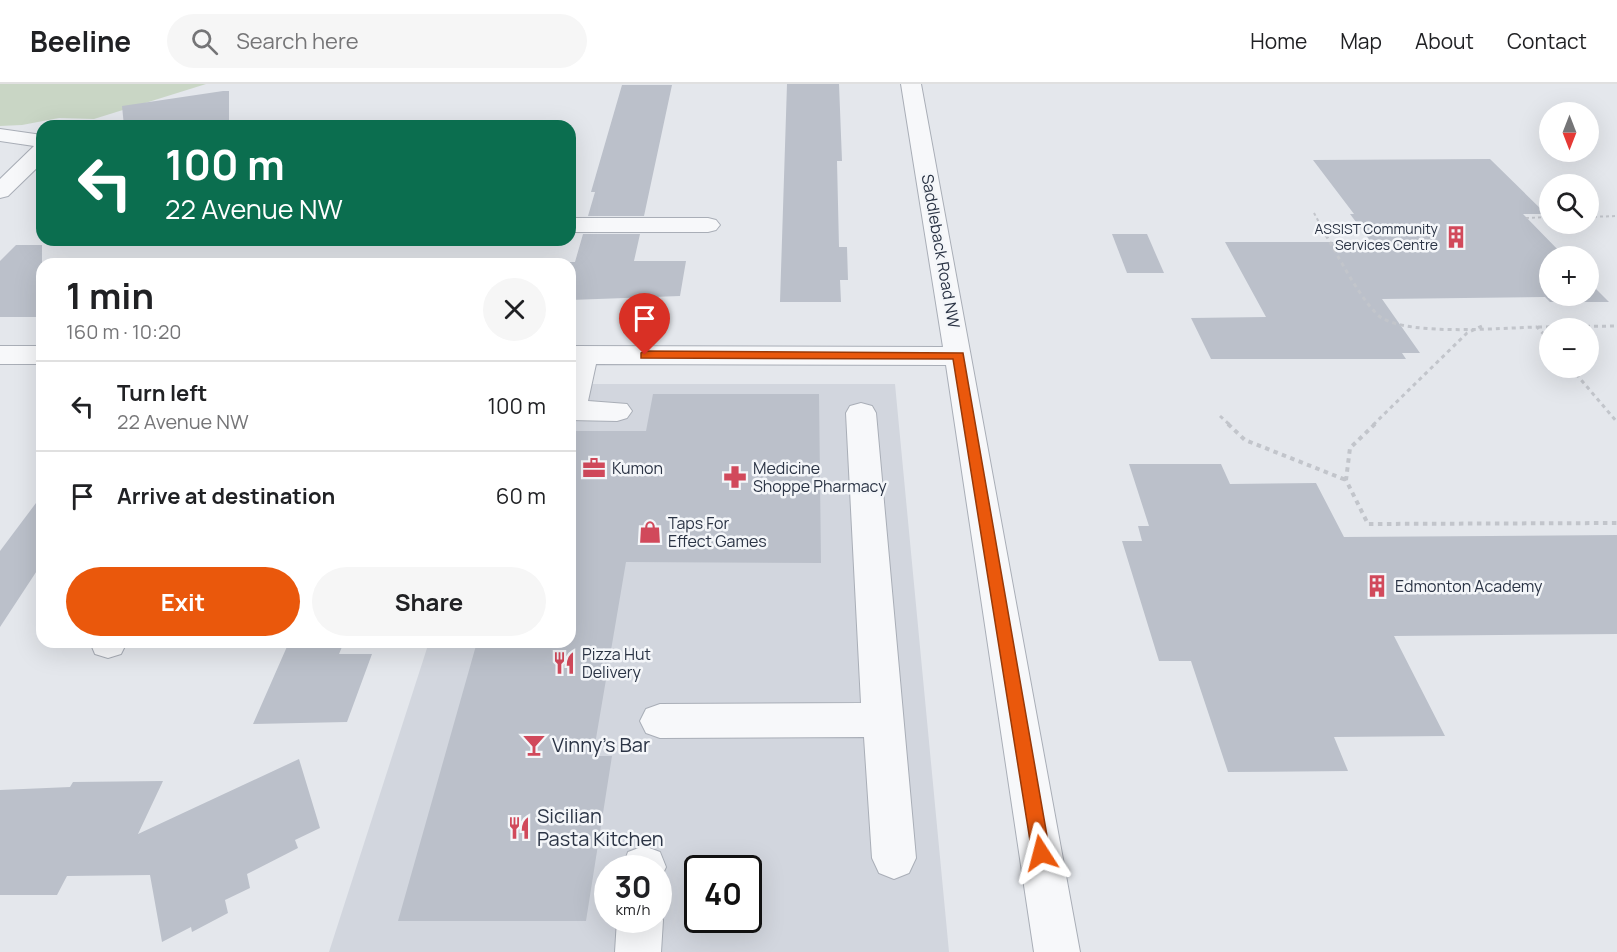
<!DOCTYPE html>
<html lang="en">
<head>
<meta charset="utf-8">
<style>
	body { margin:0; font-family:Manrope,sans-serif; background:#f6f6f6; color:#202124; height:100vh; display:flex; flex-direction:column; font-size:22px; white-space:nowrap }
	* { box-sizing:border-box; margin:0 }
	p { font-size:20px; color:#757577 }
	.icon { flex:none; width:33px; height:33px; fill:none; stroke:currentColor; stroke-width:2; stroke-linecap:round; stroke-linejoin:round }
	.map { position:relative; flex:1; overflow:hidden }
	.details { position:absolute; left:36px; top:174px; width:540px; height:390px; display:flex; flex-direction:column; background:#fff; border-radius:18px; box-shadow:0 6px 24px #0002 }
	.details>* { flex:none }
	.top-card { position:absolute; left:36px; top:36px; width:540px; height:126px; border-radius:18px; box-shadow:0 6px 24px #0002; background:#0b6e4f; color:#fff; overflow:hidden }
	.needle { width:39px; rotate:180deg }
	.buttons { position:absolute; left:1539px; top:18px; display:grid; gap:12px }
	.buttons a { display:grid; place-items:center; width:60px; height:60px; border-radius:50%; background:#fff; box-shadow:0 6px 24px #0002; font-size:30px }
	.speed { position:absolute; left:594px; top:771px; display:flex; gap:12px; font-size:30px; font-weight:700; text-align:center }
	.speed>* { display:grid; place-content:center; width:78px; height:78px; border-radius:50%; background:#fff; box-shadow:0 6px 24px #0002; line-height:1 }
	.speed small { font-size:15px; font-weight:400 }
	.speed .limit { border:3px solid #111; border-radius:9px; background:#fff; color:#111 }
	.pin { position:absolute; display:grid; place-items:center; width:51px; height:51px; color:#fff; margin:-62px -26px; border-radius:50% 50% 50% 0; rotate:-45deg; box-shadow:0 0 6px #0007 }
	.pin .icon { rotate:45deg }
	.me { position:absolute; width:66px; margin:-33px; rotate:351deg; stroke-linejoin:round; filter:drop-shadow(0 0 4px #0008) }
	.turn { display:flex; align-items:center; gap:21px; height:126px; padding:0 30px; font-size:27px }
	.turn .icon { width:78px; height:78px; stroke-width:2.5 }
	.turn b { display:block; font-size:42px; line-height:51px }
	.round { display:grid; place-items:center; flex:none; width:63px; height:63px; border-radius:32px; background:#f6f6f6 }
	.overview { display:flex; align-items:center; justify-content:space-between; height:102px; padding:0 30px }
	h1 { font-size:36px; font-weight:700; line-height:45px }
	.action { display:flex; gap:12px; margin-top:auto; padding:12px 30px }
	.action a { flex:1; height:69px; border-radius:36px; background:#ea580c; color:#fff; font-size:24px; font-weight:700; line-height:69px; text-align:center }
	.action a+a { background:#f6f6f6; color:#202124 }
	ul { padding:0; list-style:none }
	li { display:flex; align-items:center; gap:18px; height:90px; padding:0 30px; border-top:2px solid #e0e0e0 }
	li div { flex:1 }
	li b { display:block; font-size:22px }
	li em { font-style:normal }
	header { display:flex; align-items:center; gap:36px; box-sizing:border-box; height:84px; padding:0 30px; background:#fff; border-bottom:2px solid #e0e0e0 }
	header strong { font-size:28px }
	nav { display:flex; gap:33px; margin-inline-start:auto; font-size:21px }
	.search { width:420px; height:54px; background:#f6f6f6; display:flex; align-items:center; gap:15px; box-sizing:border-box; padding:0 21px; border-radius:33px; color:#757577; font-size:22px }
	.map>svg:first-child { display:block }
	.built { fill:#d2d6de; fill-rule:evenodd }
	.green { fill:#c9d6c5 }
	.building { fill:#bbc0ca }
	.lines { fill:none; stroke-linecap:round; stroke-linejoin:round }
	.minor-casing { stroke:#a9aeb7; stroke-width:2 }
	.path-far2 { stroke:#c2c5cb; stroke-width:2; stroke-dasharray:3 3; stroke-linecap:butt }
	.path-far1 { stroke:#c2c5cb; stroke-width:3; stroke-dasharray:4 4; stroke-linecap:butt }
	.path { stroke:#c2c5cb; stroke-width:4; stroke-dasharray:4.5 4.5; stroke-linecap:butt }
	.minor { fill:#f7f8fa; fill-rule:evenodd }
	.route { fill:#ea580c; stroke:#983908; stroke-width:1.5 }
	.labels { text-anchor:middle; stroke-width:5; stroke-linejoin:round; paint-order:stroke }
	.far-poi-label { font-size:14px; fill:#2b3445; stroke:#f4f6f9; text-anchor:end }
	.street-label { font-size:16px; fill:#2b3445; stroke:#f4f6f9 }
	.poi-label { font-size:16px; fill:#2b3445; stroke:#f4f6f9; text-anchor:start }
	.near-poi-label { font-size:20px; fill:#2b3445; stroke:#f4f6f9; text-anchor:start }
</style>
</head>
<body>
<header>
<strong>Beeline</strong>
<div class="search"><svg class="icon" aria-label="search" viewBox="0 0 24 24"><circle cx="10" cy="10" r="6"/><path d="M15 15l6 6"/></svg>Search here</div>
<nav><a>Home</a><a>Map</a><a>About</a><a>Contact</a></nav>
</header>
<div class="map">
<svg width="1617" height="868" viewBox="0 0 1617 868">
	<rect width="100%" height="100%" fill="#e4e7ec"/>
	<path class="built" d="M570,300h325l54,568h-620l100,-310h141zM608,784h50v52h-50zM698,784h50v52h-50z"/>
	<polygon class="green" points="0,0 206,0 94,35 59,34 22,41 0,42"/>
	<g class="building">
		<polygon points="787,0 839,0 842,77 837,77 839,163 847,163 848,196 840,196 841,218 780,218"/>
		<polygon points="622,1 672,1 644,132 588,132 595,108 591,108"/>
		<polygon points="223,7 229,7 229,42 124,42 122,22"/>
		<polygon points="1490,75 1546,130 1523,130 1564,172 1550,172 1550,212 1588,212 1588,197 1609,218 1550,218 1545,213 1382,215 1420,269 1402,269 1406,275 1211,275 1191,234 1266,233 1225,158 1371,158 1350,130 1354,130 1313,76"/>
		<polygon points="583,150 640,150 634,177 686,177 680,212 570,216 570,178 575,178"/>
		<polygon points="1112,150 1147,150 1164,189 1127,189"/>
		<polygon points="16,161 42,161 42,233 0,233 0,177"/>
		<polygon points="653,310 819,310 821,479 626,478 593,672 612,672 586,837 398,837 477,558 570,558 570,347 646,347"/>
		<polygon points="1129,380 1221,380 1230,400 1316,399 1344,453 1617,451 1617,550 1394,552 1445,652 1334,653 1348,687 1228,688 1191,577 1159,577 1122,457 1142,457 1138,442 1149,442"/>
		<polygon points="42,411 42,479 0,543 0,467"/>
		<polygon points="289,558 344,558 339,570 372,570 347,638 253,640"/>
		<polygon points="299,675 320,744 295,756 298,764 247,790 250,804 225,816 228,829 192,848 191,843 162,858 150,791 67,792 57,811 0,811 0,706 70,703 73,698 163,697 138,750"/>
	</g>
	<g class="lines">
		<g class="minor-casing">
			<g id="minor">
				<polygon points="901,0 921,0 1080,868 1034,868 946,281 596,280 588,317 627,320 632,327 627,334 617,337 570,336 570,262 943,263"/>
				<polygon points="0,45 42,51 42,79 8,112 0,114 0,95 34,62 0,57"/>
				<polygon points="570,134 708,134 716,136 720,141 716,146 708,148 570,148"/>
				<rect x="0" y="262" width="42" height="18"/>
				<polygon points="861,319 872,322 876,329 916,774 909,789 894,795 879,789 872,774 864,653 660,654 646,649 640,637 646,625 660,620 861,619 846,329 850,322"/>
				<polygon points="90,558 127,558 121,570 108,574 95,570"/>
				<polygon points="644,762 660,768 666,783 658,800 658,784 622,784 628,768"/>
				<polygon points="658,826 663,836 661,868 615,868 617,836 658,836"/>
			</g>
		</g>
		<g class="path-far2">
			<polyline points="1314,129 1327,153"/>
			<polyline points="1588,133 1617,132"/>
			<polyline points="1526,134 1550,133"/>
		</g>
		<g class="path-far1">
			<path d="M1326,151c10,18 40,74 56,83 30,18 118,10 155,9l13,14"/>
			<polyline points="1538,243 1617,242"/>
			<polyline points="1571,284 1617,338"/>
			<polyline points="1220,332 1230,341"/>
			<polyline points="1373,341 1467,249 1482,242"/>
		</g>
		<g class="path">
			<polyline points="1228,340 1245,356 1346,396"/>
			<polyline points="1375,340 1350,364 1346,396 1368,440 1617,439"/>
		</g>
		<use href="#minor" class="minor"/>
	</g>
	<polygon class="route" points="645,267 963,269 1050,769 1048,775 1041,778 1035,775 1032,769 953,275 641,274 641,269"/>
	<defs>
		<g id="building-bare" transform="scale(1.8)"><path d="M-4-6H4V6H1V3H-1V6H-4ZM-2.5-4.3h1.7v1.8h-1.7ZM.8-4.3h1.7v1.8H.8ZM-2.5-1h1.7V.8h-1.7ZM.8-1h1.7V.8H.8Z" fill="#d1495b" stroke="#f4f6f9" stroke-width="2.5" paint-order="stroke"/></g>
		<g id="office-bare" transform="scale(1.8)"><path d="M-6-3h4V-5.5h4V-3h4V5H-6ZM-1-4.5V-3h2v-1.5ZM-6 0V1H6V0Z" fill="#d1495b" stroke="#f4f6f9" stroke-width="2.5" paint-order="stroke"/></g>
		<g id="pharmacy-bare" transform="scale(1.8)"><path d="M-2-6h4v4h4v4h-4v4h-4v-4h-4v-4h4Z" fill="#d1495b" stroke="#f4f6f9" stroke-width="2.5" paint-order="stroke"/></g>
		<g id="shop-bare" transform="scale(1.8)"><path d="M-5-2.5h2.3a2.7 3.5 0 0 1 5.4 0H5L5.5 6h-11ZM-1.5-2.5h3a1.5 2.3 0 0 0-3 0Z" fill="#d1495b" stroke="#f4f6f9" stroke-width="2.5" paint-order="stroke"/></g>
		<g id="restaurant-bare" transform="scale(1.8)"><path d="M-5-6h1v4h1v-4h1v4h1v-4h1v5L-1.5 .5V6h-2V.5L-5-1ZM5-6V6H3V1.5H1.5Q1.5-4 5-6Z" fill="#d1495b" stroke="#f4f6f9" stroke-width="2.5" paint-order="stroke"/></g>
		<g id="bar-bare" transform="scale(1.8)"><path d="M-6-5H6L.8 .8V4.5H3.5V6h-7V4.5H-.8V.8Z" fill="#d1495b" stroke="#f4f6f9" stroke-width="2.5" paint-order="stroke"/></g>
	</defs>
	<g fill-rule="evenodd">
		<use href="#building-bare" x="1456" y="153"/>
		<use href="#office-bare" x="594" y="384"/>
		<use href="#pharmacy-bare" x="735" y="393"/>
		<use href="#shop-bare" x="650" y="448"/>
		<use href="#building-bare" x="1377" y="502"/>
		<use href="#restaurant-bare" x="564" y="579"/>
		<use href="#bar-bare" x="534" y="661"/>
		<use href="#restaurant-bare" x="519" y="744"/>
	</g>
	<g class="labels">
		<g class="far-poi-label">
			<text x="1438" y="150">ASSIST Community<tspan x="1438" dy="16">Services Centre</tspan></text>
		</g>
		<g class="street-label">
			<text transform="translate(941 167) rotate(80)" y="6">Saddleback Road NW</text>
		</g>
		<g class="poi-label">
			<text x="612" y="390">Kumon</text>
			<text x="753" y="390">Medicine<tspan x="753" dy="18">Shoppe Pharmacy</tspan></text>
			<text x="668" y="445">Taps For<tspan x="668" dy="18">Effect Games</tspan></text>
			<text x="1395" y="508">Edmonton Academy</text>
			<text x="582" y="576">Pizza Hut<tspan x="582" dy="18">Delivery</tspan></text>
		</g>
		<g class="near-poi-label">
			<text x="552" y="668">Vinny's Bar</text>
			<text x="537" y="739">Sicilian<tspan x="537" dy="23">Pasta Kitchen</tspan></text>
		</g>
	</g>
</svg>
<div class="buttons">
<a><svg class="needle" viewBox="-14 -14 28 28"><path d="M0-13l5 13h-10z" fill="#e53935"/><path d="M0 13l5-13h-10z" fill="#757577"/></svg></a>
<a><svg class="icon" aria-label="search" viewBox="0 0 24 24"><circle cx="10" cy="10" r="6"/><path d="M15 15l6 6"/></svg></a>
<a>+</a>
<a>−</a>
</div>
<div class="speed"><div>30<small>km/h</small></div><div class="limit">40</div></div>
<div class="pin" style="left:645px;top:271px;background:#d93025"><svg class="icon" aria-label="arrive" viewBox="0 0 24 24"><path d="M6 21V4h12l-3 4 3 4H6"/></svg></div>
<svg class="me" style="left:1041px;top:769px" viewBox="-20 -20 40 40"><path d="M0-17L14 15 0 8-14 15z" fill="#ea580c" stroke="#fff" stroke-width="4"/></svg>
<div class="top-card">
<div class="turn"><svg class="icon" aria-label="left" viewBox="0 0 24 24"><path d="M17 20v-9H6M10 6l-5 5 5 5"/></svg><div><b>100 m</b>22 Avenue NW</div></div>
</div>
<section class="details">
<div class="overview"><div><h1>1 min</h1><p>160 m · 10:20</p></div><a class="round"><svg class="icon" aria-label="close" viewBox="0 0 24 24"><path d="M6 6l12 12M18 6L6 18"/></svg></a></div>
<ul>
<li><svg class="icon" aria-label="left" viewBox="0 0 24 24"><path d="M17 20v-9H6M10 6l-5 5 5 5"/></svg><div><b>Turn left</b><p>22 Avenue NW</p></div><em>100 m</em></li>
<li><svg class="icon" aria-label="arrive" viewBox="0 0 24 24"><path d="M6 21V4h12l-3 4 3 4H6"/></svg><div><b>Arrive at destination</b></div><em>60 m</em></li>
</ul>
<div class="action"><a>Exit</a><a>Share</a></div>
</section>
</div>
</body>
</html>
